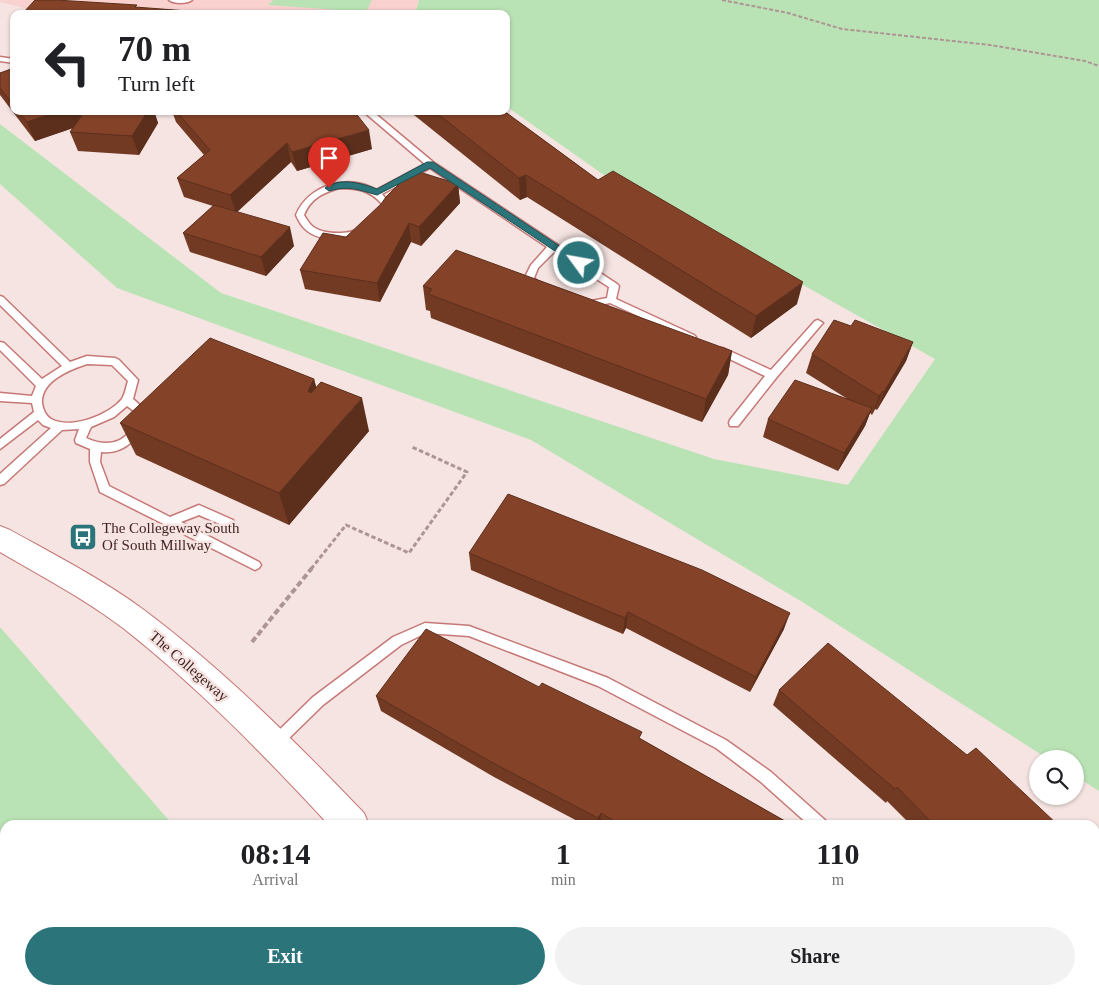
<!DOCTYPE html>
<html lang="en">
<head>
<meta charset="utf-8">
<style>
	body { margin:0; font-family:"Times New Roman",serif; background:#f2f2f2; color:#202124; height:100vh; display:flex; flex-direction:column; font-size:19px; white-space:nowrap }
	* { box-sizing:border-box; margin:0 }
	p { font-size:16px; color:#757577 }
	.icon { flex:none; width:28px; height:28px; fill:none; stroke:currentColor; stroke-width:2; stroke-linecap:round; stroke-linejoin:round }
	.map { position:relative; flex:1; overflow:hidden }
	.drawer { position:absolute; left:0px; top:820px; width:1100px; height:175px; display:flex; flex-direction:column; background:#fff; border-radius:15px 15px 0 0; box-shadow:0 1px 4px #0004 }
	.drawer>* { flex:none }
	.top-card { position:absolute; left:10px; top:10px; width:500px; height:105px; border-radius:10px; box-shadow:0 1px 4px #0004; background:#fff; color:#202124; overflow:hidden }
	.tools { position:absolute; left:1029px; top:750px; display:grid; gap:10px }
	.tools a { display:grid; place-items:center; width:55px; height:55px; border-radius:50%; background:#fff; box-shadow:0 1px 4px #0004; font-size:25px }
	.pin { position:absolute; display:grid; place-items:center; width:42px; height:42px; color:#fff; margin:-51px -21px; border-radius:50% 50% 50% 0; rotate:-45deg; box-shadow:0 0 5px #0007 }
	.pin .icon { rotate:45deg }
	.me { position:absolute; width:55px; margin:-28px; rotate:302deg; stroke-linejoin:round; filter:drop-shadow(0 0 4px #0008) }
	.turn { display:flex; align-items:center; gap:18px; height:105px; padding:0 25px; font-size:22px }
	.turn .icon { width:65px; height:65px; stroke-width:2.5 }
	.turn b { display:block; font-size:35px; line-height:42px }
	.eta { display:flex; justify-content:space-evenly; align-items:center; height:85px; text-align:center }
	.eta b { font-size:30px; font-weight:700; line-height:35px }
	.action { display:flex; gap:10px; margin-top:auto; padding:10px 25px }
	.action a { flex:1; height:58px; border-radius:30px; background:#2b757a; color:#fff; font-size:20px; font-weight:700; line-height:58px; text-align:center }
	.action a+a { background:#f2f2f2; color:#202124 }
	.map>svg:first-child { display:block }
	.built { fill:#f9d2d0 }
	.green { fill:#bae3b5 }
	.lines { fill:none; stroke-linecap:round; stroke-linejoin:round }
	.stream { fill:#eebbf6; fill-rule:evenodd }
	.service-casing { stroke:#c67876; stroke-width:3 }
	.tertiary-casing { stroke:#c67876; stroke-width:2 }
	.path-far2 { stroke:#ac9593; stroke-width:2; stroke-dasharray:4 2; stroke-linecap:butt }
	.path-far1 { stroke:#ac9593; stroke-width:3; stroke-dasharray:4.5 2.5; stroke-linecap:butt }
	.path { stroke:#ac9593; stroke-width:4; stroke-dasharray:6 3; stroke-linecap:butt }
	.service { fill:#fff; fill-rule:evenodd }
	.tertiary { fill:#fff; fill-rule:evenodd }
	.wall { fill:#723a23 }
	.shaded-wall { fill:#5c2f1d }
	.building { fill:#844329; stroke:#5c2f1d }
	.route { fill:#2b757a; stroke:#1c4c4f }
	.labels { text-anchor:middle; stroke-width:5; stroke-linejoin:round; paint-order:stroke }
	.poi-label { font-size:15px; fill:#432322; stroke:#f5e4e2; text-anchor:start }
	.street-label { font-size:15px; fill:#432322; stroke:#f5e4e2 }
</style>
</head>
<body>
<div class="map">
<svg width="1099" height="995" viewBox="0 0 1099 995">
	<rect width="100%" height="100%" fill="#f5e4e2"/>
	<polygon class="built" points="0,0 419,0 415,14 77,14 36,11 0,2"/>
	<g class="green">
		<polygon points="273,0 372,0 366,12 268,5"/>
		<polygon points="419,0 1099,0 1099,791 1075,776 1075,759 1048,759 804,603 531,440 117,288 0,184 0,124 221,293 714,459 848,485 935,359 730,244 628,192 506,106 506,14 415,14"/>
		<polygon points="0,627 173,825 5,825 5,990 311,990 315,995 0,995"/>
	</g>
	<g class="lines">
		<polygon class="stream" points="0,979 5,981 5,990 22,990 25,995 6,995 0,992"/>
		<g class="service-casing">
			<g id="service">
				<path d="M169,0h23c-5,4 -18,4 -23,0z"/>
				<polygon points="0,57 14,59 14,63 0,61"/>
				<path d="M363,111h9l61,51 184,122 2,2 -3,13 78,36 2,2 -2,2h-6l-78,-36 -20,4 -10,-5 5,-3 6,2 16,-3 2,-11 -55,-35 -16,16 -4,10 10,9 -2,2h-6l-12,-10 7,-14 16,-18 -117,-79 -48,26 8,10c-2,6 -2,13 -7,18 -16,17 -61,25 -79,6 -4,-4 -6,-9 -8,-13 12,-30 52,-42 80,-25l49,-26zM339,188c18,0 31,2 43,16 -1,4 -2,8 -4,12 -9,18 -53,23 -67,9 -3,-3 -5,-7 -7,-10 7,-17 19,-22 35,-27z"/>
				<path d="M0,296l3,1 67,65 17,-6 28,2 4,2 19,20 -5,19 16,14c-6,22 -24,42 -48,39l-1,10 9,24 61,31 29,-12 34,15 2,3 -2,3 -4,2 -30,-13 -18,7 78,40 2,3 -2,3 -4,2 -4,-2 -151,-76 -10,-30v-13l-14,-6 -1,-3 4,-11 -17,1 -58,54 -4,1v-11l51,-46 -8,-3 -5,-5 -38,29v-10l34,-27 -2,-9 -32,-2v-8l32,3 4,-10 -36,-36v-8l4,1 38,36 20,-13 -62,-61zM87,364l25,1 16,16c-2,6 -3,13 -6,18 -13,16 -51,31 -71,20 -5,-3 -8,-9 -9,-16 -1,-22 27,-33 45,-39zM127,406l11,8c-8,28 -27,35 -52,24l5,-11 23,-10z"/>
				<polygon points="818,320 823,323 821,325 776,378 738,426 730,426 729,423 730,420 765,376 715,352 714,350 715,348 723,348 771,370 815,321"/>
				<polygon points="425,623 469,626 608,678 726,740 771,772 825,820 827,825 809,825 761,782 716,748 598,686 469,636 426,633 401,645 323,705 280,747 275,749 270,747 268,743 270,739 313,697 393,637"/>
				<polygon points="989,990 1007,990 1009,995 991,995"/>
			</g>
		</g>
		<g class="tertiary-casing">
			<g id="tertiary">
				<path d="M0,526l10,4c45,25 92,49 134,80 80,60 151,131 220,203l5,12h-40c-65,-70 -131,-138 -206,-197 -38,-29 -82,-52 -123,-76z"/>
				<polygon points="463,990 502,990 504,995 465,995"/>
			</g>
		</g>
		<polyline class="path-far2" points="722,0 788,13 842,29 990,45 1085,61 1099,66"/>
		<polyline class="path-far1" points="311,569 346,525 409,553 467,472 412,447"/>
		<polyline class="path" points="252,642 312,568"/>
		<use href="#service" class="service"/>
		<use href="#tertiary" class="tertiary"/>
	</g>
	<g class="wall">
		<polygon points="14,68 14,111 79,111 81,116 85,111 154,111 158,123 139,155 78,151 70,132 73,128 35,141 0,95 0,73"/>
		<polygon points="172,111 308,111 311,114 372,149 297,171 291,162 237,212 294,246 266,276 190,252 183,233 213,206 184,197 177,178 204,155 176,122"/>
		<polygon points="409,111 504,111 598,180 797,304 751,338 527,197 520,200"/>
		<polygon points="458,184 460,203 421,246 411,242 380,302 305,289 300,270 346,237"/>
		<polygon points="423,286 732,351 728,375 702,422 431,318 430,311 426,310"/>
		<polygon points="851,326 913,342 906,361 877,410 875,409 872,415 870,413 865,426 838,471 763,437 768,419 846,398 806,373 812,354"/>
		<polygon points="314,379 316,387 369,431 289,525 136,455 120,423"/>
		<polygon points="469,553 784,629 750,692 626,628 623,634 471,570"/>
		<polygon points="539,687 641,739 792,825 585,825 494,777 381,711 376,696"/>
		<polygon points="779,690 967,755 1058,825 911,825 887,801 886,803 773,705"/>
		<polygon points="1099,910 1099,995 1068,995 1069,990 1095,990 1095,913"/>
		<polygon points="811,990 962,990 961,995 809,995"/>
	</g>
	<g class="shaded-wall">
		<polygon points="59,111 79,111 85,124 35,141 27,122"/>
		<polygon points="148,111 154,111 158,123 139,155 132,136"/>
		<polygon points="369,130 372,149 297,171 292,152"/>
		<polygon points="287,143 291,162 236,213 230,195"/>
		<polygon points="526,175 527,197 520,200 519,178"/>
		<polygon points="458,184 460,203 421,246 419,227"/>
		<polygon points="409,223 411,242 380,302 377,283"/>
		<polygon points="290,227 294,246 266,276 261,257"/>
		<polygon points="803,282 797,304 751,338 756,316"/>
		<polygon points="913,342 906,361 877,410 884,392"/>
		<polygon points="732,351 728,375 702,422 706,399"/>
		<polygon points="314,379 323,412 308,391"/>
		<polygon points="883,391 875,409 872,415 879,396"/>
		<polygon points="362,398 369,431 289,525 279,493"/>
		<polygon points="872,408 865,426 838,471 844,453"/>
		<polygon points="628,612 626,628 623,634 625,618"/>
		<polygon points="790,613 784,629 750,692 756,677"/>
		<polygon points="601,813 600,825 598,825 598,818"/>
	</g>
	<g class="building">
		<polygon points="35,0 56,0 137,5 135,7 227,14 22,14"/>
		<polygon points="14,68 14,106 0,88 0,73"/>
		<polygon points="18,111 59,111 27,122"/>
		<polygon points="85,111 148,111 132,136 70,132"/>
		<polygon points="176,111 308,111 311,114 320,111 354,111 369,130 292,152 287,143 230,195 177,178 210,150"/>
		<polygon points="434,111 504,111 598,180 613,171 803,282 756,316 526,175 519,178"/>
		<polygon points="413,170 458,184 419,227 409,223 377,283 300,270 323,233 346,237 381,204 386,197"/>
		<polygon points="214,205 290,227 261,257 183,233"/>
		<polygon points="456,250 732,351 706,399 428,294 432,289 423,286"/>
		<polygon points="834,320 851,326 855,320 913,342 884,392 883,391 879,396 812,354"/>
		<polygon points="210,338 314,379 308,391 311,393 321,382 362,398 279,493 120,423"/>
		<polygon points="795,380 872,408 844,453 768,419"/>
		<polygon points="508,494 702,570 790,613 756,677 628,612 625,618 469,553"/>
		<polygon points="426,629 539,687 542,683 642,732 639,738 792,825 621,825 601,813 598,818 493,763 376,696"/>
		<polygon points="828,643 967,755 976,748 1058,825 934,825 897,787 895,789 779,690"/>
		<polygon points="1095,859 1099,863 1099,887 1095,892"/>
		<polygon points="1099,934 1099,995 1088,995 1089,990 1095,990 1095,956"/>
		<polygon points="817,990 962,990 961,995 815,995"/>
	</g>
	<path class="route" d="M427,162h6l149,99v4h-6l-146,-97 -53,27c-19,-5 -27,-10 -48,-4l-4,-3c14,-11 37,-5 52,1z"/>
	<defs>
		<g id="bus-square" transform="scale(1.4375)"><rect x="-9" y="-9" width="18" height="18" rx="4" fill="#2b757a" stroke="#f5e4e2"/><path d="M-5-6H5V4H4V6H2V4H-2V6H-4V4H-5ZM-3.5-4V0h7V-4ZM-3.5 1.2v1.5H-2V1.2ZM2 1.2v1.5H3.5V1.2Z" fill="#fff"/></g>
	</defs>
	<g fill-rule="evenodd">
		<use href="#bus-square" x="83" y="537"/>
	</g>
	<g class="labels">
		<g class="poi-label">
			<text x="102" y="533">The Collegeway South<tspan x="102" dy="17">Of South Millway</tspan></text>
		</g>
		<g class="street-label">
			<text transform="translate(189 666) rotate(41)" y="5">The Collegeway</text>
		</g>
	</g>
</svg>
<div class="tools">
<a><svg class="icon" aria-label="search" viewBox="0 0 24 24"><circle cx="10" cy="10" r="6"/><path d="M15 15l6 6"/></svg></a>
</div>
<div class="pin" style="left:329px;top:188px;background:#d93025"><svg class="icon" aria-label="arrive" viewBox="0 0 24 24"><path d="M6 21V4h12l-3 4 3 4H6"/></svg></div>
<svg class="me" style="left:579px;top:263px" viewBox="-20 -20 40 40"><circle r="17" fill="#2b757a" stroke="#fff" stroke-width="3"/><path d="M0-11L8 9 0 5-8 9z" fill="#fff"/></svg>
<div class="top-card">
<div class="turn"><svg class="icon" aria-label="left" viewBox="0 0 24 24"><path d="M17 20v-9H6M10 6l-5 5 5 5"/></svg><div><b>70 m</b>Turn left</div></div>
</div>
<section class="drawer">
<div class="eta">
<div><b>08:14</b><p>Arrival</p></div>
<div><b>1</b><p>min</p></div>
<div><b>110</b><p>m</p></div>
</div>
<div class="action"><a>Exit</a><a>Share</a></div>
</section>
</div>
</body>
</html>
